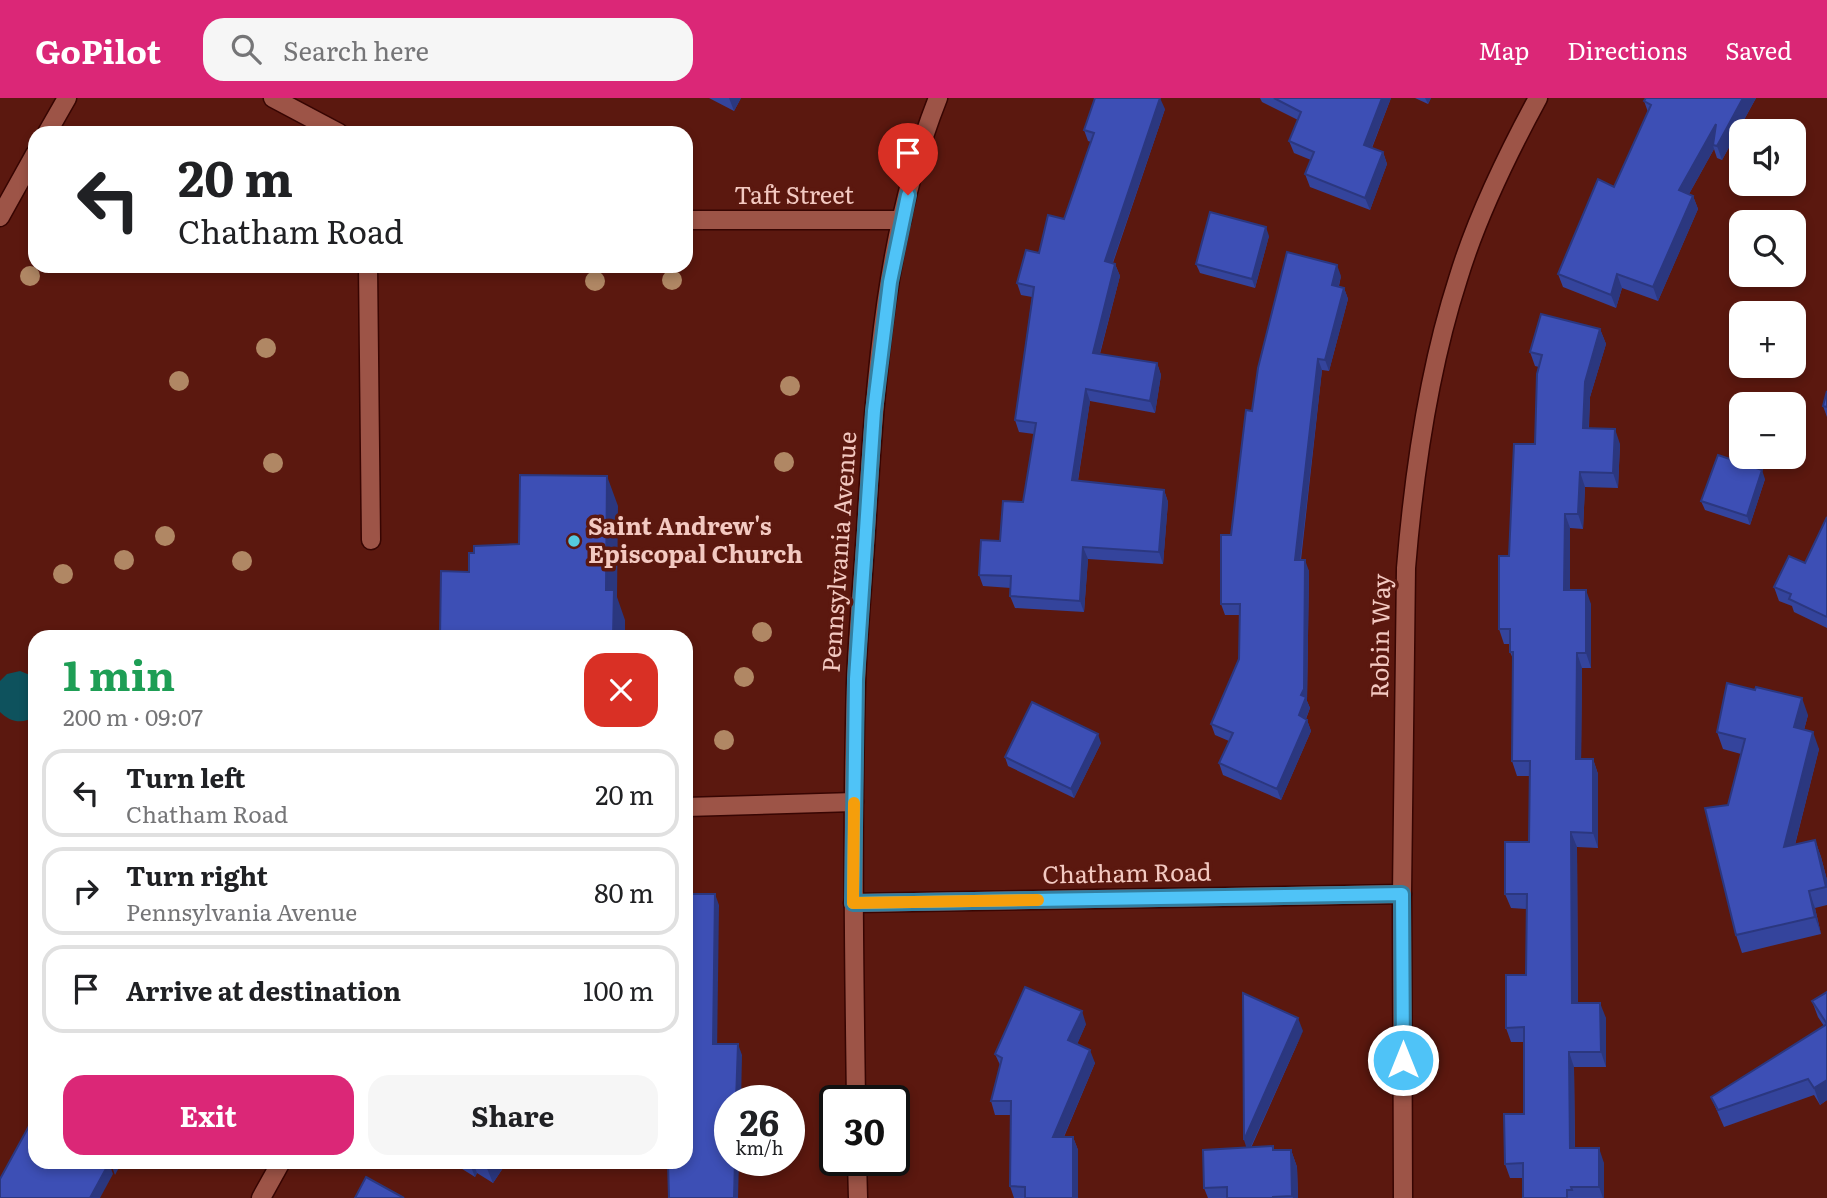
<!DOCTYPE html>
<html lang="en">
<head>
<meta charset="utf-8">
<style>
	body { margin:0; font-family:Literata,serif; background:#f6f6f6; color:#202124; height:100vh; display:flex; flex-direction:column; font-size:26px; white-space:nowrap }
	* { box-sizing:border-box; margin:0 }
	p { font-size:23px; color:#757577 }
	.icon { flex:none; width:38px; height:38px; fill:none; stroke:currentColor; stroke-width:2; stroke-linecap:round; stroke-linejoin:round }
	.map { position:relative; flex:1; overflow:hidden }
	.sheet { position:absolute; left:28px; top:532px; width:665px; height:539px; display:flex; flex-direction:column; background:#fff; border-radius:21px; box-shadow:0 4px 10px #0003 }
	.sheet>* { flex:none }
	.banner { position:absolute; left:28px; top:28px; width:665px; height:147px; border-radius:21px; box-shadow:0 4px 10px #0003; background:#fff; color:#202124; overflow:hidden }
	.controls { position:absolute; left:1729px; top:21px; display:grid; gap:14px }
	.controls a { display:grid; place-items:center; width:77px; height:77px; border-radius:14px; background:#fff; box-shadow:0 4px 10px #0003; font-size:35px }
	.speed { position:absolute; left:714px; top:987px; display:flex; gap:14px; font-size:35px; font-weight:700; text-align:center }
	.speed>* { display:grid; place-content:center; width:91px; height:91px; border-radius:50%; background:#fff; box-shadow:0 4px 10px #0003; line-height:1 }
	.speed small { font-size:18px; font-weight:400 }
	.speed .limit { border:4px solid #111; border-radius:10px; background:#fff; color:#111 }
	.pin { position:absolute; display:grid; place-items:center; width:60px; height:60px; color:#fff; margin:-72px -30px; border-radius:50% 50% 50% 0; rotate:-45deg; box-shadow:0 0 7px #0007 }
	.pin .icon { rotate:45deg }
	.me { position:absolute; width:77px; margin:-38px; rotate:0deg; stroke-linejoin:round; filter:drop-shadow(0 0 5px #0008) }
	.turn { display:flex; align-items:center; gap:24px; height:147px; padding:0 35px; font-size:32px }
	.turn .icon { width:91px; height:91px; stroke-width:2.5 }
	.turn b { display:block; font-size:49px; line-height:60px }
	.round { display:grid; place-items:center; flex:none; width:74px; height:74px; border-radius:21px; background:#f6f6f6 }
	.head { display:flex; align-items:center; justify-content:space-between; height:119px; padding:0 35px }
	h1 { font-size:42px; font-weight:700; line-height:52px; color:#1e9e55 }
	.primary-button { display:flex; gap:14px; margin-top:auto; padding:14px 35px }
	.primary-button a { flex:1; height:80px; border-radius:21px; background:#db2777; color:#fff; font-size:28px; font-weight:700; line-height:80px; text-align:center }
	.primary-button a+a { background:#f6f6f6; color:#202124 }
	ul { padding:0; list-style:none }
	li { display:flex; align-items:center; gap:21px; height:88px; margin:0 14px 10px; padding:0 21px; border:4px solid #e0e0e0; border-radius:21px }
	li div { flex:1 }
	li b { display:block; font-size:26px }
	li em { font-style:normal }
	header { display:flex; align-items:center; gap:42px; box-sizing:border-box; height:98px; padding:0 35px; background:#db2777; color:#fff }
	header strong { font-size:33px }
	nav { display:flex; gap:38px; margin-inline-start:auto; font-size:24px }
	.search { width:490px; height:63px; background:#f6f6f6; display:flex; align-items:center; gap:18px; box-sizing:border-box; padding:0 24px; border-radius:21px; color:#757577; font-size:26px }
	.map>svg:first-child { display:block }
	.water { fill:#0e525d }
	.lines { fill:none; stroke-linecap:round; stroke-linejoin:round }
	.minor-casing { stroke:#370502; stroke-width:21 }
	.minor { stroke:#9d5447; stroke-width:18 }
	.tree { fill:#b08764 }
	.wall { fill:#34449c }
	.shaded-wall { fill:#2b377f }
	.building { fill:#3d4fb5; stroke:#2b377f; stroke-width:2 }
	.route-casing { stroke:#337fa1; stroke-width:18 }
	.route { stroke:#4fc3f7; stroke-width:12 }
	.slow { stroke:#f59e0b; stroke-width:12 }
	.poi-dot { fill:#55cadf; stroke:#5b180f; stroke-width:2.5 }
	.labels { text-anchor:middle; stroke-width:7; stroke-linejoin:round; paint-order:stroke }
	.street-label { font-size:24px; fill:#f3c9c1; stroke:#5b180f }
	.poi-label { font-size:24px; font-weight:bold; fill:#f3c9c1; stroke:#5b180f; text-anchor:start }
</style>
</head>
<body>
<header>
<strong>GoPilot</strong>
<div class="search"><svg class="icon" aria-label="search" viewBox="0 0 24 24"><circle cx="10" cy="10" r="6"/><path d="M15 15l6 6"/></svg>Search here</div>
<nav><a>Map</a><a>Directions</a><a>Saved</a></nav>
</header>
<div class="map">
<svg width="1827" height="1100" viewBox="0 0 1827 1100">
	<rect width="100%" height="100%" fill="#5b180f"/>
	<path class="water" d="M20,573l15,6v39c-12,9 -25,6 -35,-4v-31l7,-7z"/>
	<g class="lines">
		<g class="minor-casing">
			<g id="minor">
				<polyline points="273,0 339,35"/>
				<polyline points="47,35 67,0"/>
				<polyline points="0,119 35,56"/>
				<polyline points="686,122 902,122"/>
				<polyline points="368,168 371,442"/>
				<polyline points="686,709 854,704"/>
				<polyline points="853,805 1402,796"/>
				<path d="M856,1003c-2,-140 -4,-279 0,-418 2,-57 8,-113 11,-169 9,-140 19,-285 71,-416"/>
				<polyline points="857,1062 858,1100"/>
				<polyline points="261,1100 281,1064"/>
				<path d="M1403,1100l-1,-304 4,-326c8,-97 22,-196 52,-289 19,-63 49,-124 80,-181"/>
			</g>
		</g>
		<use href="#minor" class="minor"/>
	</g>
	<g class="tree">
		<circle cx="30" cy="178" r="10"/>
		<circle cx="672" cy="182" r="10"/>
		<circle cx="595" cy="183" r="10"/>
		<circle cx="266" cy="250" r="10"/>
		<circle cx="179" cy="283" r="10"/>
		<circle cx="790" cy="288" r="10"/>
		<circle cx="784" cy="364" r="10"/>
		<circle cx="273" cy="365" r="10"/>
		<circle cx="165" cy="438" r="10"/>
		<circle cx="124" cy="462" r="10"/>
		<circle cx="242" cy="463" r="10"/>
		<circle cx="63" cy="476" r="10"/>
		<circle cx="762" cy="534" r="10"/>
		<circle cx="744" cy="579" r="10"/>
		<circle cx="724" cy="642" r="10"/>
	</g>
	<g class="wall">
		<polygon points="709,0 741,0 734,13"/>
		<polygon points="1260,0 1391,0 1372,50 1383,54 1387,66 1370,112 1310,89 1305,76 1311,62 1294,55 1289,43 1298,22 1262,4"/>
		<polygon points="1415,0 1431,0 1428,6"/>
		<polygon points="1646,0 1756,0 1722,62 1717,60 1714,51 1689,96 1693,98 1698,111 1658,203 1622,190 1616,210 1563,189 1558,176 1614,89 1648,14 1644,3"/>
		<polygon points="1165,11 1113,165 1115,166 1120,178 1100,256 1157,265 1161,277 1155,315 1090,303 1078,383 1164,392 1168,404 1163,466 1088,461 1084,514 1015,510 1010,498 1011,490 983,488 979,477 1000,443 1023,404 1034,336 1019,334 1015,322 1032,199 1021,197 1017,185 1064,121 1091,44 1088,43 1084,32"/>
		<polygon points="1269,138 1255,190 1200,175 1196,166"/>
		<polygon points="1341,178 1339,188 1344,190 1348,201 1329,273 1322,272 1301,462 1309,473 1307,603 1310,610 1306,621 1307,622 1311,633 1281,702 1223,677 1219,665 1229,643 1215,637 1211,626 1239,561 1240,517 1225,517 1221,506 1231,437 1252,313"/>
		<polygon points="1600,231 1606,246 1590,299 1589,330 1620,346 1618,390 1585,389 1583,431 1570,430 1570,492 1591,506 1591,570 1582,570 1581,661 1593,661 1598,676 1598,750 1577,749 1578,905 1606,920 1606,969 1574,969 1575,1050 1604,1065 1604,1100 1523,1100 1523,1080 1510,1080 1505,1066 1524,1016 1524,944 1511,944 1506,930 1526,877 1527,811 1511,810 1505,796 1529,744 1530,678 1517,678 1512,663 1513,561 1510,554 1510,546 1504,546 1499,531 1509,458 1535,346 1539,269 1535,268 1530,254"/>
		<polygon points="1827,293 1827,319 1823,308"/>
		<polygon points="1765,381 1750,427 1705,412 1701,403"/>
		<polygon points="1827,419 1827,530 1794,514 1792,508 1779,503 1774,489 1805,465"/>
		<polygon points="1808,617 1804,632 1819,651 1795,747 1815,742 1821,759 1827,782 1827,807 1815,810 1821,836 1742,855 1736,837 1728,707 1741,656 1723,651 1717,634"/>
		<polygon points="1101,645 1074,700 1008,668 1005,659"/>
		<polygon points="1827,894 1827,1002 1820,1007 1814,997 1724,1029 1711,999 1824,928 1818,919 1812,903"/>
		<polygon points="1086,926 1077,946 1095,965 1064,1039 1073,1039 1078,1052 1078,1100 1014,1100 1010,1088 1011,1017 995,1017 991,1003 1000,967 995,956"/>
		<polygon points="1303,933 1251,1050 1274,1052 1291,1052 1297,1069 1298,1100 1208,1100 1204,1090 1246,1050"/>
		<polygon points="451,1064 507,1064 493,1085 477,1075 475,1079"/>
	</g>
	<g class="shaded-wall">
		<polygon points="729,0 741,0 734,13"/>
		<polygon points="1160,0 1165,11 1109,175 1105,163"/>
		<polygon points="1382,0 1391,0 1368,59 1364,47"/>
		<polygon points="1425,0 1431,0 1428,6"/>
		<polygon points="1743,0 1756,0 1722,62 1717,48"/>
		<polygon points="1716,26 1713,47 1714,51 1684,105 1679,92"/>
		<polygon points="1383,54 1387,66 1370,112 1365,100"/>
		<polygon points="1693,98 1698,111 1658,203 1653,189"/>
		<polygon points="1266,129 1269,138 1255,190 1252,181"/>
		<polygon points="1115,166 1120,178 1097,266 1093,255"/>
		<polygon points="1337,167 1341,178 1336,198 1332,187"/>
		<polygon points="1617,176 1622,190 1616,210 1611,197"/>
		<polygon points="1344,190 1348,201 1329,273 1325,262"/>
		<polygon points="1600,231 1606,246 1590,299 1588,344 1583,330 1585,284"/>
		<polygon points="1318,261 1322,272 1299,473 1295,462"/>
		<polygon points="1157,265 1161,277 1155,315 1150,303"/>
		<polygon points="1086,291 1090,303 1076,394 1072,382"/>
		<polygon points="1615,331 1620,346 1618,390 1613,375"/>
		<polygon points="1762,372 1765,381 1750,427 1747,418"/>
		<polygon points="1580,374 1585,389 1583,431 1578,416"/>
		<polygon points="607,378 618,408 617,499 625,522 625,539 613,539 606,492"/>
		<polygon points="1164,392 1168,404 1163,466 1159,454"/>
		<polygon points="1565,416 1570,430 1570,507 1564,492"/>
		<polygon points="1083,449 1088,461 1084,514 1080,503"/>
		<polygon points="1305,462 1309,473 1307,603 1310,610 1303,628 1299,617 1301,597"/>
		<polygon points="1586,492 1591,506 1591,570 1586,555"/>
		<polygon points="1577,555 1582,570 1581,675 1576,661"/>
		<polygon points="1802,600 1808,617 1800,646 1794,629"/>
		<polygon points="1307,622 1311,633 1281,702 1277,691"/>
		<polygon points="1813,634 1819,651 1790,766 1784,749"/>
		<polygon points="1098,636 1101,645 1074,700 1071,691"/>
		<polygon points="1593,661 1598,676 1598,750 1593,735"/>
		<polygon points="1571,734 1577,749 1578,920 1572,905"/>
		<polygon points="1815,742 1821,759 1827,782 1827,790"/>
		<polygon points="1809,793 1815,810 1821,836 1815,819"/>
		<polygon points="715,796 719,807 717,957 713,946"/>
		<polygon points="1600,905 1606,920 1606,969 1601,954"/>
		<polygon points="1082,913 1086,926 1073,956 1068,942"/>
		<polygon points="1298,920 1303,933 1248,1055 1244,1042"/>
		<polygon points="738,946 742,957 741,1003 736,1003"/>
		<polygon points="1090,952 1095,965 1058,1052 1053,1039"/>
		<polygon points="1569,954 1574,969 1575,1065 1570,1050"/>
		<polygon points="1827,982 1827,1002 1820,1007 1814,990"/>
		<polygon points="1073,1039 1078,1052 1078,1100 1073,1100"/>
		<polygon points="1599,1050 1604,1065 1604,1100 1603,1100 1599,1089"/>
		<polygon points="1291,1052 1297,1069 1298,1100 1293,1100 1292,1098"/>
		<polygon points="735,1062 739,1062 738,1100 734,1100"/>
		<polygon points="112,1064 122,1064 115,1077 111,1066"/>
		<polygon points="469,1064 473,1064 477,1075 475,1079"/>
		<polygon points="489,1064 507,1064 493,1085 486,1068"/>
		<polygon points="109,1065 113,1076 100,1100 90,1100"/>
	</g>
	<g class="building">
		<polygon points="1095,0 1160,0 1105,163 1115,166 1093,255 1157,265 1150,303 1086,291 1072,382 1164,392 1159,454 1083,449 1080,503 1010,498 1011,478 979,477 981,442 1000,443 1003,403 1023,404 1036,325 1015,322 1034,189 1017,185 1026,152 1039,155 1048,117 1064,121 1094,35 1084,32"/>
		<polygon points="1274,0 1382,0 1364,47 1383,54 1365,100 1305,76 1314,54 1289,43 1301,14"/>
		<polygon points="1646,0 1743,0 1717,48 1713,47 1716,26 1679,92 1693,98 1653,189 1617,176 1611,197 1558,176 1598,81 1614,89 1651,7 1644,3"/>
		<polygon points="1210,114 1266,129 1252,181 1196,166"/>
		<polygon points="1287,154 1337,167 1332,187 1344,190 1325,262 1318,261 1295,462 1305,462 1304,591 1301,597 1306,599 1299,617 1307,622 1277,691 1219,665 1233,635 1211,626 1239,561 1240,506 1221,506 1221,437 1231,437 1246,312 1252,313 1258,270"/>
		<polygon points="1541,216 1600,231 1585,284 1583,330 1615,331 1613,375 1580,374 1578,416 1565,416 1564,492 1586,492 1586,555 1577,555 1576,661 1593,661 1593,735 1571,734 1572,905 1600,905 1601,954 1569,954 1570,1050 1599,1050 1599,1089 1571,1089 1572,1092 1567,1092 1567,1100 1523,1100 1523,1065 1505,1066 1504,1016 1524,1016 1524,929 1506,930 1506,877 1526,877 1527,796 1505,796 1505,744 1529,744 1530,663 1512,663 1513,554 1510,554 1510,531 1499,531 1499,458 1509,458 1514,346 1535,346 1537,276 1542,257 1530,254"/>
		<polygon points="1827,293 1827,309 1823,308"/>
		<polygon points="1718,357 1762,372 1747,418 1701,403"/>
		<polygon points="520,377 607,378 606,492 614,492 613,539 440,539 441,473 469,474 469,455 474,455 474,448 519,446"/>
		<polygon points="1827,419 1827,519 1789,501 1791,496 1774,489 1789,458 1805,465"/>
		<polygon points="1727,585 1755,592 1756,589 1802,600 1794,629 1813,634 1784,749 1815,742 1826,789 1809,793 1815,819 1736,837 1705,710 1728,707 1745,641 1717,634"/>
		<polygon points="1032,604 1098,636 1071,691 1005,659"/>
		<polygon points="686,796 715,796 713,946 738,946 736,1003 730,1003 730,1062 735,1062 734,1100 669,1100 668,1064 686,1064"/>
		<polygon points="1025,889 1082,913 1068,942 1090,952 1053,1039 1073,1039 1073,1100 1025,1100 1025,1089 1010,1088 1011,1003 991,1003 1002,960 995,956"/>
		<polygon points="1827,894 1827,926 1812,903"/>
		<polygon points="1243,895 1298,920 1244,1042"/>
		<polygon points="1827,926 1827,982 1814,990 1808,981 1718,1012 1711,999"/>
		<polygon points="35,1017 35,1064 112,1064 111,1066 109,1065 90,1100 0,1100 0,1081"/>
		<polygon points="1273,1048 1273,1052 1291,1052 1292,1098 1273,1099 1273,1100 1227,1100 1227,1089 1204,1090 1203,1052"/>
		<polygon points="480,1064 489,1064 486,1068"/>
		<polygon points="366,1079 404,1100 355,1100"/>
	</g>
	<g class="lines">
		<g class="route-casing">
			<polyline id="route" points="908,97 890,184 874,313 856,581 853,805 1402,796 1403,962"/>
		</g>
		<use href="#route" class="route"/>
		<polyline class="slow" points="854,705 853,805 1038,802"/>
	</g>
	<circle class="poi-dot" cx="574" cy="443" r="7"/>
	<g class="labels">
		<g class="street-label">
			<text x="794" y="106">Taft Street</text>
			<text transform="translate(840 454) rotate(-86)" y="8">Pennsylvania Avenue</text>
			<text transform="translate(1381 538) rotate(-89)" y="8">Robin Way</text>
			<text transform="translate(1127 776) rotate(-1)" y="8">Chatham Road</text>
		</g>
		<g class="poi-label">
			<text x="588" y="437">Saint Andrew's<tspan x="588" dy="28">Episcopal Church</tspan></text>
		</g>
	</g>
</svg>
<div class="controls">
<a><svg class="icon" aria-label="sound" viewBox="0 0 24 24"><path d="M4 9h4l5-4v14l-5-4H4zM17 9q2 3 0 6"/></svg></a>
<a><svg class="icon" aria-label="search" viewBox="0 0 24 24"><circle cx="10" cy="10" r="6"/><path d="M15 15l6 6"/></svg></a>
<a>+</a>
<a>−</a>
</div>
<div class="speed"><div>26<small>km/h</small></div><div class="limit">30</div></div>
<div class="pin" style="left:908px;top:97px;background:#d93025"><svg class="icon" aria-label="arrive" viewBox="0 0 24 24"><path d="M6 21V4h12l-3 4 3 4H6"/></svg></div>
<svg class="me" style="left:1403px;top:962px" viewBox="-20 -20 40 40"><circle r="17" fill="#4fc3f7" stroke="#fff" stroke-width="3"/><path d="M0-11L8 9 0 5-8 9z" fill="#fff"/></svg>
<div class="banner">
<div class="turn"><svg class="icon" aria-label="left" viewBox="0 0 24 24"><path d="M17 20v-9H6M10 6l-5 5 5 5"/></svg><div><b>20 m</b>Chatham Road</div></div>
</div>
<section class="sheet">
<div class="head"><div><h1>1 min</h1><p>200 m · 09:07</p></div><a class="round" style="background:#d93025;color:#fff"><svg class="icon" aria-label="close" viewBox="0 0 24 24"><path d="M6 6l12 12M18 6L6 18"/></svg></a></div>
<ul>
<li><svg class="icon" aria-label="left" viewBox="0 0 24 24"><path d="M17 20v-9H6M10 6l-5 5 5 5"/></svg><div><b>Turn left</b><p>Chatham Road</p></div><em>20 m</em></li>
<li><svg class="icon" aria-label="right" viewBox="0 0 24 24"><path d="M7 20v-9h11M14 6l5 5-5 5"/></svg><div><b>Turn right</b><p>Pennsylvania Avenue</p></div><em>80 m</em></li>
<li><svg class="icon" aria-label="arrive" viewBox="0 0 24 24"><path d="M6 21V4h12l-3 4 3 4H6"/></svg><div><b>Arrive at destination</b></div><em>100 m</em></li>
</ul>
<div class="primary-button"><a>Exit</a><a>Share</a></div>
</section>
</div>
</body>
</html>
